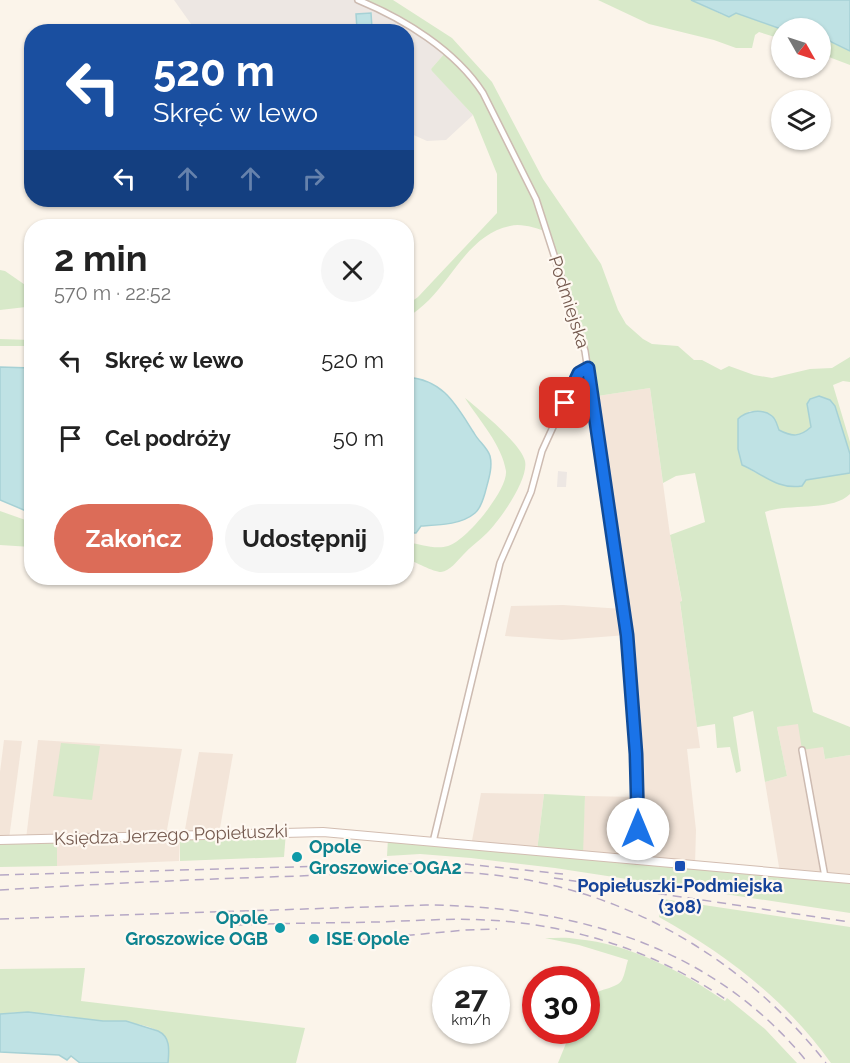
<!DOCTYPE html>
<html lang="pl">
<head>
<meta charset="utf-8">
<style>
	body { margin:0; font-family:Raleway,sans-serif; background:#f6f6f6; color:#222; height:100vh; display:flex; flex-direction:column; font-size:22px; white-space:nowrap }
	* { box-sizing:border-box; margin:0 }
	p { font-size:20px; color:#767676 }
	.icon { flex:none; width:33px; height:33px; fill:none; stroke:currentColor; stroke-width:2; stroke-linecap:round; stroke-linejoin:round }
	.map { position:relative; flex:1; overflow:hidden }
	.drawer { position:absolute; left:24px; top:219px; width:390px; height:366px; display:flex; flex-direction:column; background:#fff; border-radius:24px; box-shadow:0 2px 4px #0004 }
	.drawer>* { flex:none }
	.banner { position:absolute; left:24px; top:24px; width:390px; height:183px; border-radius:24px; box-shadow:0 2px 4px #0004; background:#1a4fa0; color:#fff; overflow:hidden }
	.needle { width:39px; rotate:129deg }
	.controls { position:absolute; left:771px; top:18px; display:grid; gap:12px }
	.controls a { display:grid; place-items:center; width:60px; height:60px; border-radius:50%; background:#fff; box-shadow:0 2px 4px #0004; font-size:30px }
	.speed { position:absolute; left:432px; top:966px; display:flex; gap:12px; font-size:30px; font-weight:700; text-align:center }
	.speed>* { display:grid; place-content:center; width:78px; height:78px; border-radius:50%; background:#fff; box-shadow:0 2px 4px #0004; line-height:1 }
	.speed small { font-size:15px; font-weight:400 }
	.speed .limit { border:9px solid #d22; background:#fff; color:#111 }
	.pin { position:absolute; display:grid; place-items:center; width:51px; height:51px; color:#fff; margin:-26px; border-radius:12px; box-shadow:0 3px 9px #0006 }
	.me { position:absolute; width:66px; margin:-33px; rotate:0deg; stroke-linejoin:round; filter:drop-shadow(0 0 4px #0008) }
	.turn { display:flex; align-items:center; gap:21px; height:126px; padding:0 30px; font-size:27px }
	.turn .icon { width:78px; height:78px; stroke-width:2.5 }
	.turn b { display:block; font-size:42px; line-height:51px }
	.lanes { display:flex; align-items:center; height:57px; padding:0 30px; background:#0003; justify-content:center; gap:30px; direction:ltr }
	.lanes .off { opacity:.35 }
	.round { display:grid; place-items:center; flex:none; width:63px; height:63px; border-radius:32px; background:#f6f6f6 }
	.overview { display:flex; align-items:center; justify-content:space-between; height:102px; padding:0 30px }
	h1 { font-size:36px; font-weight:700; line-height:45px }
	.button { display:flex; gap:12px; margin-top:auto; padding:12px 30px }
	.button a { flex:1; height:69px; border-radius:36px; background:#dc6c58; color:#fff; font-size:24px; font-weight:700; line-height:69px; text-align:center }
	.button a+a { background:#f6f6f6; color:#222 }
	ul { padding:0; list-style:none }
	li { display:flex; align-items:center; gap:18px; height:78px; padding:0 30px }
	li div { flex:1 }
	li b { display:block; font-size:22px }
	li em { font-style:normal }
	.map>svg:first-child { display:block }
	.residential { fill:#f3e5d9 }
	.industrial { fill:#ede7e3 }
	.green { fill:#d8e9c9 }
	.water { fill:#bfe2e4; stroke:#a6d1d5; stroke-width:1.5 }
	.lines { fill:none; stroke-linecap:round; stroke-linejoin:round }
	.street-casing { stroke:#cdbbb1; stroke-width:8 }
	.secondary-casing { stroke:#d2bdb1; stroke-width:10 }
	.street { stroke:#fff; stroke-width:5 }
	.secondary { stroke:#fff; stroke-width:8 }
	.rail { stroke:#b6a8c5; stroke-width:1.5; stroke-dasharray:9 6; stroke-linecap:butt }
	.route-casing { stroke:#114b97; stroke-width:15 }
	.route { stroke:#1a73e8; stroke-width:10 }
	.culture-dot { fill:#0f9aa8; stroke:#fef8f1; stroke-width:2 }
	.transit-dot { fill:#1a4fb4; stroke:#fef8f1; stroke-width:2 }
	.labels { text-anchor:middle; stroke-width:4.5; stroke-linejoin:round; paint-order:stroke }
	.street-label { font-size:18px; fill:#755a4f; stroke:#fef8f1 }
	.culture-label { font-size:18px; font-weight:bold; fill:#0d838f; stroke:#fef8f1; text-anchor:start }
	.transit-label { font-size:18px; font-weight:bold; fill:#164399; stroke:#fef8f1 }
</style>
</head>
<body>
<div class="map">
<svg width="850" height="1063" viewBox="0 0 850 1063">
	<rect width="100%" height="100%" fill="#fbf4ea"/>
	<g class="residential">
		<polygon points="650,388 670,535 682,602 680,603 700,748 687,749 696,830 695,865 582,855 585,796 638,797 627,635 562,640 505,636 511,606 563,605 623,609 591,397"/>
		<polygon points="798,723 823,747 825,759 850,755 850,879 780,873 765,782 787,776 777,727"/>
		<polygon points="4,740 22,741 9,839 0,840 0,772"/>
		<polygon points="38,740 182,749 166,835 180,835 179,861 57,866 57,838 26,839"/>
		<polygon points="199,752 233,754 219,834 184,835"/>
		<polygon points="481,793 544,794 537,851 471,846"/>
	</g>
	<g class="industrial">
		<polygon points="174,0 358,0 385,12 445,53 431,69 473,115 446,140 427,141 407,132 406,32 196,31"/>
		<polygon points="558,471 567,472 566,487 557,487"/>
	</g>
	<g class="green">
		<path d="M358,0h35l59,38 40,44 51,97 58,85 17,46 8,14 17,15 9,5 26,2 16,14h8l19,10 8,-4 25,9 18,3 38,-9 22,-1 18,-11v25l-7,-1 -10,4 17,57v12l-15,-48 -28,-2 4,23c-11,10 -19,10 -32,3l-5,-12 -9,-5 -15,-2 -11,8 -1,30 4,16 14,8 50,7 44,-7v21c-18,18 -61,9 -85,18l48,200 37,15v28l-25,4 -2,-12 -21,3 -4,-26 -21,3 10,49 -22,6 -12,-71 -20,6 8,54 -5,2 -6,-26 -13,1 -2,-24 -18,3 -17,-125 2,-1 -12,-66 35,-13 -10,-49 -19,3 -13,7 -13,-95 -59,9 -4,-36 -40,-129c-11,-4 -26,-9 -37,-6 -39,8 -56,49 -81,74 -7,7 -15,13 -22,18v-13l11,-8 79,-84v-39l-24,-59 -41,-44 -1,-2 14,-16 -31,-23z"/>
		<polygon points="598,0 691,0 723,15 732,16 736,13 781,29 781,39 759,32 755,35 752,48 736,48 714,40 649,24"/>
		<polygon points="820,37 850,51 850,65 821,54"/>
		<polygon points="0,270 5,271 31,289 31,309 26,307 0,310"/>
		<polygon points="0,339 31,340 31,346 0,346"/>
		<path d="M465,398c15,12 56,46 60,63 4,18 -25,59 -38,72 -8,8 -17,14 -24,22 -6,6 -13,16 -22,17 -7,0 -27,-10 -34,-14v-16c12,2 29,8 41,4 18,-5 60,-56 58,-75 -4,-26 -27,-51 -41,-73z"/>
		<polygon points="0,511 31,522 31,547 0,545"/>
		<polygon points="61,743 100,746 92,800 53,796"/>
		<polygon points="544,794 585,796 583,855 850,879 850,913 555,868 471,858 420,854 387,856 388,838 537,851"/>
		<polygon points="286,832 284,857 180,861 180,835"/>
		<polygon points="57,838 57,866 0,867 0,840"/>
		<path d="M663,899l187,28v136h-19c-44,-62 -105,-109 -172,-146z"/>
		<path d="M545,938c11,0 22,-1 32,1 53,5 104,32 148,62l2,-3 38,31 32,34h-239l13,-32 15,-1 1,-32c9,-9 30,-9 35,-18 3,-6 4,-14 6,-20l-49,-15z"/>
		<path d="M85,968l-4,33 224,27 -9,35h-128c1,-12 1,-26 -12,-33 -20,-10 -42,-7 -63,-10 -31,-5 -62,-10 -93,-6v-45z"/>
	</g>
	<g class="water">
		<polygon points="691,0 850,0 850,51 821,37 820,28 781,29 736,13 729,17"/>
		<polygon points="371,13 372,28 357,29 356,14"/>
		<polygon points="0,367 31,368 31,513 0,500"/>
		<path d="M407,377c37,3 49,28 67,56 5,9 13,14 16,23 3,12 -2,25 -5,37 -2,7 -5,16 -10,20 -14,12 -37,12 -54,13l-5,7h-10v-105l4,-1 -3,-6z"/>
		<path d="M819,396l11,4 5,6 15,48v19l-44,7 -4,6c-24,4 -39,-12 -60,-21l-4,-16v-30c8,-8 24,-11 34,-3 4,3 5,9 7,14 13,7 21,7 32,-3l-4,-23 3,-5z"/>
		<path d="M28,1012l75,9h23l32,10c13,6 11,20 10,32h-88l-9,-7 -4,4 -8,-5 -59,-3v-38z"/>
	</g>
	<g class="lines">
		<g class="street-casing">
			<g id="street">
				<path d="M358,0c46,19 97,50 125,93l53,106 49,152 42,284 9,119 2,46 -1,61"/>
				<polyline points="802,750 825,877"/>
				<polyline points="433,842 500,563 531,492 542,451 574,381 579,373 587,368"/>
			</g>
		</g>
		<g class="secondary-casing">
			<polyline id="secondary" points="0,840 323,832 850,879"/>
		</g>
		<use href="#street" class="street"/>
		<use href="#secondary" class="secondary"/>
		<g class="rail">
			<polyline points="465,864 563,874"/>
			<polyline points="0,875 438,863"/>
			<polyline points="554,878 850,922"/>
			<path d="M0,890c99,-6 199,-11 298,-14 68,-3 136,-9 204,0 128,16 245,86 324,187"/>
			<path d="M0,919l426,-14c146,1 287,40 382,158"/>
			<path d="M236,925c47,-2 94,-2 141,-3 36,-1 72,-4 109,-2 85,4 169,31 239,79"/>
			<polyline points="346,941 466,930 497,929"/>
		</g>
	</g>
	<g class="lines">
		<g class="route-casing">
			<polyline id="route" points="565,403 579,373 588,368 627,635 636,754 638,829"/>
		</g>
		<use href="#route" class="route"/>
	</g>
	<g class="culture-dot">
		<circle cx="297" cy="857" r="6"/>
		<circle cx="280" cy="928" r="6"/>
		<circle cx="314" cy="939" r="6"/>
	</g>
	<rect class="transit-dot" x="674" y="860" width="12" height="12" rx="3"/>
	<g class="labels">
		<g class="street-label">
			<text transform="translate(569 302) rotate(72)" y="6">Podmiejska</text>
			<text transform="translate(171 835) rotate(-2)" y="6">Księdza Jerzego Popiełuszki</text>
		</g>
		<g class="culture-label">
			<text x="309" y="853">Opole<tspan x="309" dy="21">Groszowice OGA2</tspan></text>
			<text x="268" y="924" text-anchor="end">Opole<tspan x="268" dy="21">Groszowice OGB</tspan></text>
			<text x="326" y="945">ISE Opole</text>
		</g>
		<g class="transit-label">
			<text x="680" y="892">Popiełuszki-Podmiejska<tspan x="680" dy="21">(308)</tspan></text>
		</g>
	</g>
</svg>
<div class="controls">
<a><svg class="needle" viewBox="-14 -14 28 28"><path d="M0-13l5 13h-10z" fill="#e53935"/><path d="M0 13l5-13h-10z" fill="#767676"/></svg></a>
<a><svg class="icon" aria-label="layers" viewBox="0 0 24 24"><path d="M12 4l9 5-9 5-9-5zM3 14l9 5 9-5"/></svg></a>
</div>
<div class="speed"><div>27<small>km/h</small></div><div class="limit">30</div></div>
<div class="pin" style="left:565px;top:403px;background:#d93025"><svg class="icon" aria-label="arrive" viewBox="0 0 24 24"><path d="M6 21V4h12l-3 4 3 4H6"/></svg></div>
<svg class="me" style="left:638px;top:829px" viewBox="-20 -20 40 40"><circle r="19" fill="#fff"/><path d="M0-13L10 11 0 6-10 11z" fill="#1a73e8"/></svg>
<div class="banner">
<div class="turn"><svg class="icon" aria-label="left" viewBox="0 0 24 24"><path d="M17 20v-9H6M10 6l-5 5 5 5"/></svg><div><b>520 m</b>Skręć w lewo</div></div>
<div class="lanes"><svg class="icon" aria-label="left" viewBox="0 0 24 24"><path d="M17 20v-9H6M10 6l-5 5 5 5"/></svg><svg class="icon off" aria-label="ahead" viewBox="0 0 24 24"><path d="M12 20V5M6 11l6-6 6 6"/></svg><svg class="icon off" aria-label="ahead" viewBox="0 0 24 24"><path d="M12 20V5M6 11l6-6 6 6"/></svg><svg class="icon off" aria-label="right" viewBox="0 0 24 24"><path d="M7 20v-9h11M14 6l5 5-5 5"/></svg></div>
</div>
<section class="drawer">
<div class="overview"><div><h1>2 min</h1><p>570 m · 22:52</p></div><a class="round"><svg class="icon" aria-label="close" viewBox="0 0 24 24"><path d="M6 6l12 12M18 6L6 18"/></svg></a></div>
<ul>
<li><svg class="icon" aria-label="left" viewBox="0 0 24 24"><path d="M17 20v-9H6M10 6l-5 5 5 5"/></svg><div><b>Skręć w lewo</b></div><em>520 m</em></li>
<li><svg class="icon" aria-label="arrive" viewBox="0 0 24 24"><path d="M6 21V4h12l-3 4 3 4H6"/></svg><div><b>Cel podróży</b></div><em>50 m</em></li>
</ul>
<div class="button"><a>Zakończ</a><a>Udostępnij</a></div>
</section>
</div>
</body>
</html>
